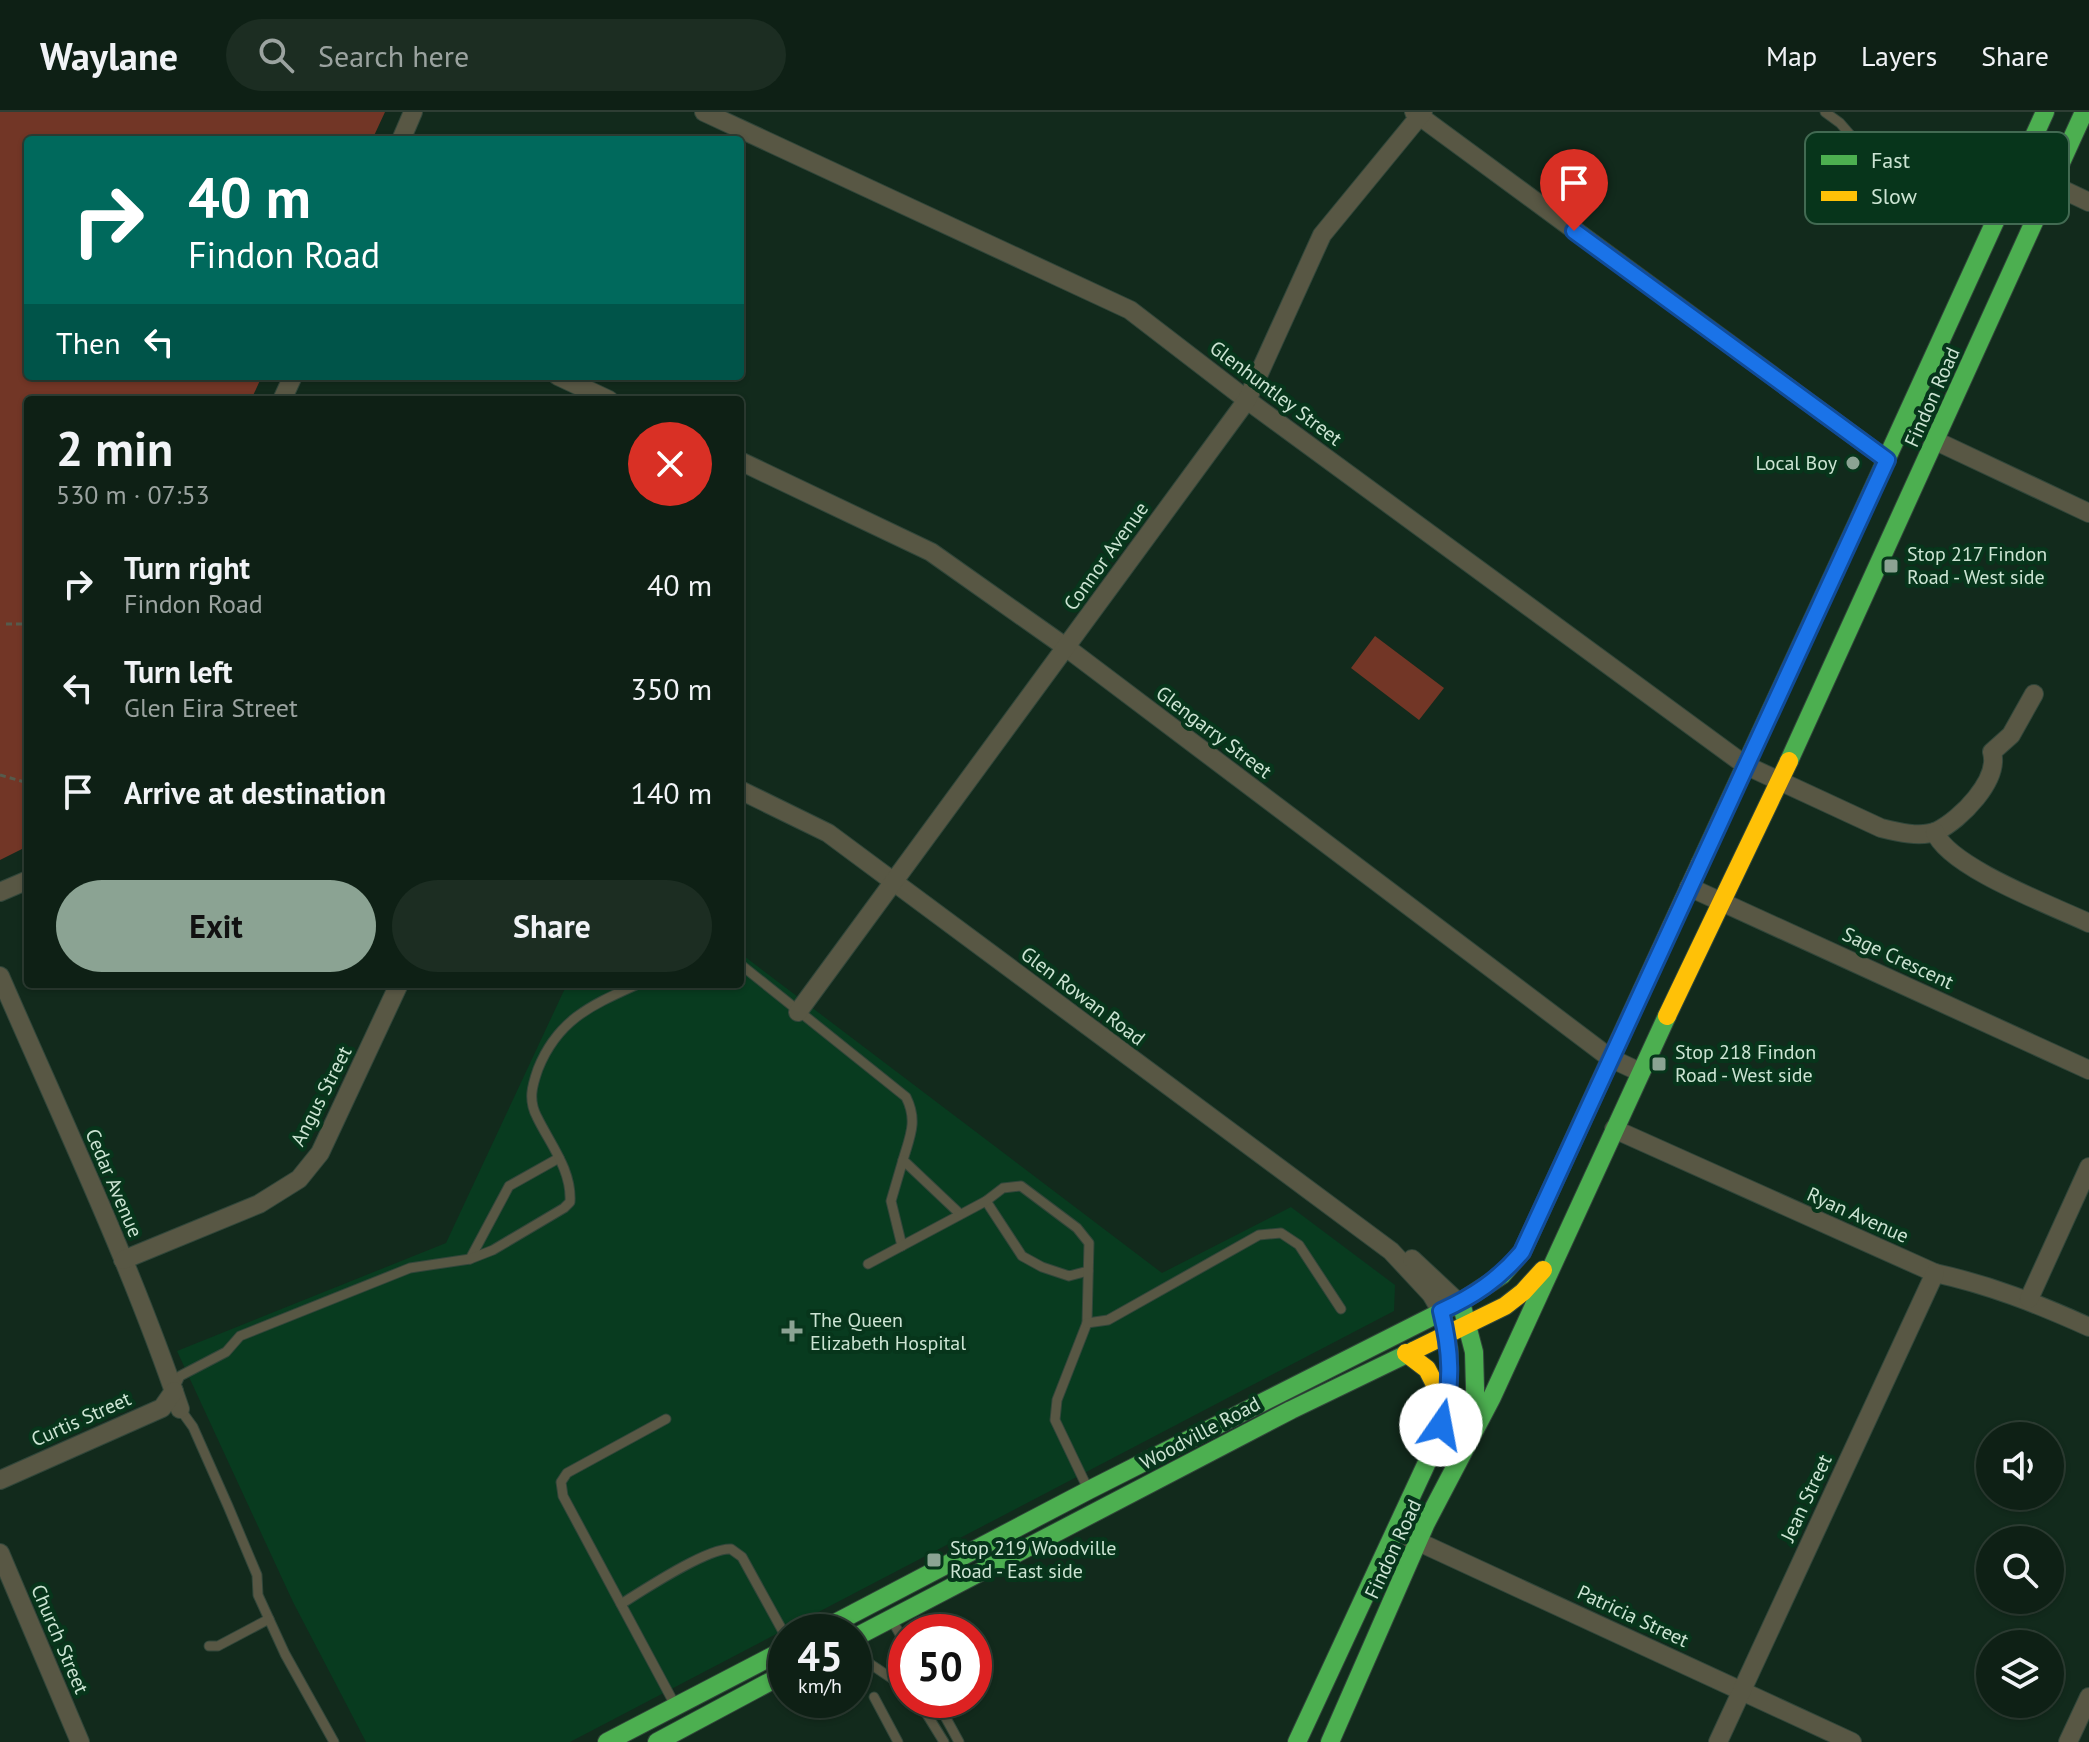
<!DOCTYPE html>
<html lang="en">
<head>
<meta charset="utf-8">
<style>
	body { margin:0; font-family:"PT Sans",sans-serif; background:#1c2d22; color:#f1f3f6; height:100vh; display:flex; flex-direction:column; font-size:30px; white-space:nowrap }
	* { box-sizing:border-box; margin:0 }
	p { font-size:26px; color:#9ba3a0 }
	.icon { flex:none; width:44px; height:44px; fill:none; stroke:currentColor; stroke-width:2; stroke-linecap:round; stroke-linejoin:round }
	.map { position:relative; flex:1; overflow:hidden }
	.details { position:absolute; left:24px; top:284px; width:720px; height:592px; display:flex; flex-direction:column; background:#0e2015; border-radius:8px; box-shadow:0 2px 6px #0004,0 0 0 2px #2e3e34 }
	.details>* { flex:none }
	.hud { position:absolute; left:24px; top:24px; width:720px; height:244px; border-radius:8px; box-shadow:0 2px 6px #0004,0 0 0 2px #2e3e34; background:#00695c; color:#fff; overflow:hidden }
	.fabs { position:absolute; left:1976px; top:1310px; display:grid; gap:16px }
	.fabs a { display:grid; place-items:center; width:88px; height:88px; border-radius:50%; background:#0e2015; box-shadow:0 2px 6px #0004,0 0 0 2px #2e3e34; font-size:40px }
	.speed { position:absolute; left:768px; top:1502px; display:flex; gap:16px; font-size:40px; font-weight:700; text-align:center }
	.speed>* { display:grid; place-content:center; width:104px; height:104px; border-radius:50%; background:#0e2015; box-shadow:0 2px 6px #0004,0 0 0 2px #2e3e34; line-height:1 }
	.speed small { font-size:20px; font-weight:400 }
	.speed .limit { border:12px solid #d22; background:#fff; color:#111 }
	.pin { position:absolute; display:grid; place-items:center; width:68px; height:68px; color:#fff; margin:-82px -34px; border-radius:50% 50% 50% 0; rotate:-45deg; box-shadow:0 0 8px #0007 }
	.pin .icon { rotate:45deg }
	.me { position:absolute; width:88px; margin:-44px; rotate:12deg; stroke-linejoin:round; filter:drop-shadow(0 0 6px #0008) }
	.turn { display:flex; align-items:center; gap:28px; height:168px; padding:0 32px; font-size:36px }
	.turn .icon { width:104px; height:104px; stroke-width:2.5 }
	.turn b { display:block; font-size:56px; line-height:68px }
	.then { display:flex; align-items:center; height:76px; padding:0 32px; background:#0003; gap:16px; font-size:30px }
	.round { display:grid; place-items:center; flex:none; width:84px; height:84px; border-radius:42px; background:#1c2d22 }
	.headline { display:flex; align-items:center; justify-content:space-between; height:136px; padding:0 32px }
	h1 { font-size:48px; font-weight:600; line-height:60px }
	.button { display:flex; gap:16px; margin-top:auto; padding:16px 32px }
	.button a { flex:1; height:92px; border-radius:48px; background:#8ba393; color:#111; font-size:32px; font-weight:600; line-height:92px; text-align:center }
	.button a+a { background:#1c2d22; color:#f1f3f6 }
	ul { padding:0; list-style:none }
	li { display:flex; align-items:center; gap:24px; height:104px; padding:0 32px }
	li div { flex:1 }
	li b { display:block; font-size:30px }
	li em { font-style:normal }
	header { display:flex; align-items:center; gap:48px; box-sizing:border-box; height:112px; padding:0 40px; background:#0e2015; border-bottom:2px solid #2e3e34 }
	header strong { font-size:38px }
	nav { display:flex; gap:44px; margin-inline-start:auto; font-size:28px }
	.search { width:560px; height:72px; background:#1c2d22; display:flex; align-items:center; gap:20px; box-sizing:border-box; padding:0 28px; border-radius:44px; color:#9ba3a0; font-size:30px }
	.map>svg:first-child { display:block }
	.built { fill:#083b1f }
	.green { fill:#723626 }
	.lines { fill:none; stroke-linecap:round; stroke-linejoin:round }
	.lane-casing { stroke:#31463a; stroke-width:11 }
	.street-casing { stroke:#31463a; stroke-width:20 }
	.fast-casing { stroke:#31463a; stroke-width:20 }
	.slow-casing { stroke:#31463a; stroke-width:20 }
	.path { stroke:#565b4c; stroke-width:3; stroke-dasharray:6 4; stroke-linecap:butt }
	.lane { stroke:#585744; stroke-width:9 }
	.street { stroke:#585744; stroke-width:18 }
	.fast { stroke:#4caf50; stroke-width:18 }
	.slow { stroke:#ffc107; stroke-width:18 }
	.route-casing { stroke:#114b97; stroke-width:20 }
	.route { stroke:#1a73e8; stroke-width:14 }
	.poi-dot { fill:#8ba393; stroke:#07351b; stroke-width:3 }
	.labels { text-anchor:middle; stroke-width:8; stroke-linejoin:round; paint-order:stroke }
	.street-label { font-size:20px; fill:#cce4d3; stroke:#07351b }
	.poi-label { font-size:20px; fill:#cce4d3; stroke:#07351b; text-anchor:start }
	.key { fill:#07351b; stroke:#426a52; stroke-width:2 }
	.key-label { font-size:22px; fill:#cce4d3 }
</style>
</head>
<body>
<header>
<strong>Waylane</strong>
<div class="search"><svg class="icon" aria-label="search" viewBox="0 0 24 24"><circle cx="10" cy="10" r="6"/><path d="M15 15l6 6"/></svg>Search here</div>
<nav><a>Map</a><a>Layers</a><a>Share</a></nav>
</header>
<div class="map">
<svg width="2089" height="1630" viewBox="0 0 2089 1630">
	<rect width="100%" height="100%" fill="#122a1c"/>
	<polygon class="built" points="740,841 1162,1161 1291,1095 1395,1173 1394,1199 570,1630 366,1630 293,1490 177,1239 446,1131 567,872 740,872"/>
	<g class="green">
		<polygon points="0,0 385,0 372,28 28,28 28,264 262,264 251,288 28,288 28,734 0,748"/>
		<polygon points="1375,524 1444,576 1419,608 1351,556"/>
	</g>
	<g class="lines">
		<g class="lane-casing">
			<g id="lane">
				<polyline points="1825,0 1840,11 1866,41"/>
				<path d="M740,852l166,133c12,24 4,39 -3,63"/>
				<polyline points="986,1089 1022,1144 1042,1155 1069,1164 1088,1159"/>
				<polyline points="902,1134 891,1089 903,1048 959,1101"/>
				<polyline points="470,1147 509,1074 559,1046"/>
				<polyline points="868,1152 986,1089 1003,1076 1021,1074 1077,1116 1089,1131 1087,1211 1057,1288 1055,1308 1088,1377"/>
				<polyline points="1087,1211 1108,1208 1259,1123 1281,1121 1299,1133 1341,1197"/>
				<path d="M175,1275l5,-11 46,-24 14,-16 170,-68 60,-9 23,-9 71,-42 6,-6c2,-32 -20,-58 -33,-85 -9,-17 -5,-31 1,-48 20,-50 54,-64 100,-85"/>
				<polyline points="180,1297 193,1315 228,1394 257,1463 258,1483 285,1542 334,1630"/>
				<polyline points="666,1307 567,1361 561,1370 563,1384 674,1591"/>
				<path d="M621,1492c21,-13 87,-57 110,-55l11,8 44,80"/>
				<polyline points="893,1510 906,1533"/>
				<polyline points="209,1534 218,1534 269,1507"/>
				<polyline points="854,1541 906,1576"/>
				<polyline points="874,1585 898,1630"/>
				<polyline points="918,1588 944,1630"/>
				<polyline points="936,1588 959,1630"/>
			</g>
		</g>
		<g class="street-casing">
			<g id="street">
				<path d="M704,0l426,198 117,90 498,365 136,63c16,4 40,10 56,3 23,-11 63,-51 55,-79l19,-17 23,-41"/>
				<polyline points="1414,0 1887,348"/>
				<polyline points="401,28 413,0"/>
				<polyline points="2019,57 2089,90"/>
				<polyline points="558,264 609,288"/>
				<polyline points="282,288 293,264"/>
				<polyline points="1936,329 2089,401"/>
				<polyline points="740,349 931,440 1067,536 1610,946 1640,960"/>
				<polyline points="740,678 828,721 1391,1139 1431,1182 1441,1199"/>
				<path d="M1935,720c13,35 118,74 154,91"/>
				<polyline points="1689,775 2089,958"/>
				<polyline points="0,780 28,768"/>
				<path d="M0,864c62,143 130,286 180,433"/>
				<polyline points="798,900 1247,288 1322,123 1423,0"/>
				<path d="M1614,1017l321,144c55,12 103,31 154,54"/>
				<polyline points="1412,1147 1459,1191"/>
				<polyline points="123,1148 259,1092 299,1067 320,1041 399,872"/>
				<polyline points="2029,1187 2089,1055"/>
				<polyline points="0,1368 162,1296 174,1279"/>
				<polyline points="1408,1425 1852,1630"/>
				<polyline points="0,1441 80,1630"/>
				<polyline points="1718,1630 1935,1161"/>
				<polyline points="2068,1630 2089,1585"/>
			</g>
		</g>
		<g class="fast-casing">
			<g id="fast">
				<polyline points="1789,649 2084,0"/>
				<path d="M1700,752c115,-251 232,-500 345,-752"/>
				<polyline points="1463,1198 1474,1240 1476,1312"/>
				<polyline points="818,1520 1089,1378 1459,1191 1502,1163 1522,1140 1599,972"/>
				<polyline points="854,1526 1291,1298 1413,1239"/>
				<polyline points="607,1630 786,1537"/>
				<polyline points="657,1630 786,1561"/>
				<polyline points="1297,1630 1436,1331 1449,1269 1449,1239 1443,1206"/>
				<polyline points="1330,1630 1426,1411 1492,1285 1667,904"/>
			</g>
		</g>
		<g class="slow-casing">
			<g id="slow">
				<polyline points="1667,904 1789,649"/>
				<polyline points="1599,972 1700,752"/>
				<polyline points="1413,1239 1505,1194 1523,1180 1543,1158"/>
				<polyline points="1406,1241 1427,1257 1447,1296"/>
			</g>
		</g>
		<g class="path">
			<polyline points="6,512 28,512"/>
			<polyline points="0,663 28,671"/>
		</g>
		<use href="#lane" class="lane"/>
		<use href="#street" class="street"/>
		<use href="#fast" class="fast"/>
		<use href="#slow" class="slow"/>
	</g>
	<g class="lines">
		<g class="route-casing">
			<path id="route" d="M1441,1313c12,-40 10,-74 0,-114 33,-15 57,-31 81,-59l365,-792 -313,-229"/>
		</g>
		<use href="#route" class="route"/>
	</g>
	<g class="poi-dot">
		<circle cx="1853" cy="351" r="8"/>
		<rect x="1883" y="446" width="16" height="16" rx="4"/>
		<rect x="1651" y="944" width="16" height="16" rx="4"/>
		<path d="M788 1207h8v8h8v8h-8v8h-8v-8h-8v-8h8z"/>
		<rect x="926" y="1440" width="16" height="16" rx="4"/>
	</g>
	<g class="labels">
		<g class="street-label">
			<text transform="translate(1276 281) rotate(37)" y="7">Glenhuntley Street</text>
			<text transform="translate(1932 285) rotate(-66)" y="7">Findon Road</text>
			<text transform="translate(1106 444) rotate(-54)" y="7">Connor Avenue</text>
			<text transform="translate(1214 620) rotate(37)" y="7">Glengarry Street</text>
			<text transform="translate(1898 846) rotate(25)" y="7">Sage Crescent</text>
			<text transform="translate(1083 884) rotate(37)" y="7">Glen Rowan Road</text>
			<text transform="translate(321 984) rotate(-63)" y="7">Angus Street</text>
			<text transform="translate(114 1071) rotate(67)" y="7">Cedar Avenue</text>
			<text transform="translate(1858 1103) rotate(24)" y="7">Ryan Avenue</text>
			<text transform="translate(81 1307) rotate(-24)" y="7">Curtis Street</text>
			<text transform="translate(1200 1321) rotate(-28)" y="7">Woodville Road</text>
			<text transform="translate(1806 1386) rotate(-65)" y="7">Jean Street</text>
			<text transform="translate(1393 1437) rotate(-65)" y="7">Findon Road</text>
			<text transform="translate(1633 1504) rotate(25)" y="7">Patricia Street</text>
			<text transform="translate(60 1527) rotate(67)" y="7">Church Street</text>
		</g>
		<g class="poi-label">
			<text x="1837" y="358" text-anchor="end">Local Boy</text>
			<text x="1907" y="449">Stop 217 Findon<tspan x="1907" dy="23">Road - West side</tspan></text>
			<text x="1675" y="947">Stop 218 Findon<tspan x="1675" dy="23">Road - West side</tspan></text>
			<text x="810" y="1215">The Queen<tspan x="810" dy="23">Elizabeth Hospital</tspan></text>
			<text x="950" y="1443">Stop 219 Woodville<tspan x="950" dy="23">Road - East side</tspan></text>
		</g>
	</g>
	<rect x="1805" y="20" width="264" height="92" rx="12" class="key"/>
	<rect x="1821" y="43" width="36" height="10" fill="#4caf50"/>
	<rect x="1821" y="79" width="36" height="10" fill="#ffc107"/>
	<g class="key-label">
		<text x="1871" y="56">Fast</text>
		<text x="1871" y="92">Slow</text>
	</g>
</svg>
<div class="fabs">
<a><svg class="icon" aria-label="sound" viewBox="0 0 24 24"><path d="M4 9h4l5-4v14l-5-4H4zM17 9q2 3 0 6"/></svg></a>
<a><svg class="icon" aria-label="search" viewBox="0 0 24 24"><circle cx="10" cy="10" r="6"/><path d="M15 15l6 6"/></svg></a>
<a><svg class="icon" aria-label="layers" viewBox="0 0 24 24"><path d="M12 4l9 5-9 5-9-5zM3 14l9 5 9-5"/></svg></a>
</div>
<div class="speed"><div>45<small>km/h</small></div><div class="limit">50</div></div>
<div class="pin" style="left:1574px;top:119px;background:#d93025"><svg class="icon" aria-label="arrive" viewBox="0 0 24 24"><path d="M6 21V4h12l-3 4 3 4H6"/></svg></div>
<svg class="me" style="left:1441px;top:1313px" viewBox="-20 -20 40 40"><circle r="19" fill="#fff"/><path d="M0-13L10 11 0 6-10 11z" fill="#1a73e8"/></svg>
<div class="hud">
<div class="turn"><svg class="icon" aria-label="right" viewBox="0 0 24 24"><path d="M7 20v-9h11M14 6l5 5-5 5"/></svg><div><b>40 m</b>Findon Road</div></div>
<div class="then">Then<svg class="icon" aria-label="left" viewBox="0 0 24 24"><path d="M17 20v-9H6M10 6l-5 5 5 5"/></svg></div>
</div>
<section class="details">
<div class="headline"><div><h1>2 min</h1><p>530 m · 07:53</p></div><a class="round" style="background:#d93025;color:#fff"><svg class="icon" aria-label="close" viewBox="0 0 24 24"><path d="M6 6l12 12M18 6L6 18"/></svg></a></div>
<ul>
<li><svg class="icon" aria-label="right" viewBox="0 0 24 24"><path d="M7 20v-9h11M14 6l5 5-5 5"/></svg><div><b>Turn right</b><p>Findon Road</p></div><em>40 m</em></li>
<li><svg class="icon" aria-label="left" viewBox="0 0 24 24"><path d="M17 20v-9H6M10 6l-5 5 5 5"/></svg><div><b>Turn left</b><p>Glen Eira Street</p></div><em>350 m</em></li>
<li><svg class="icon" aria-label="arrive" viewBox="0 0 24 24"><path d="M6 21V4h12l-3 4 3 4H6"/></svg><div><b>Arrive at destination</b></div><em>140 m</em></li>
</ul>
<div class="button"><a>Exit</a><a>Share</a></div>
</section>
</div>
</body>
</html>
